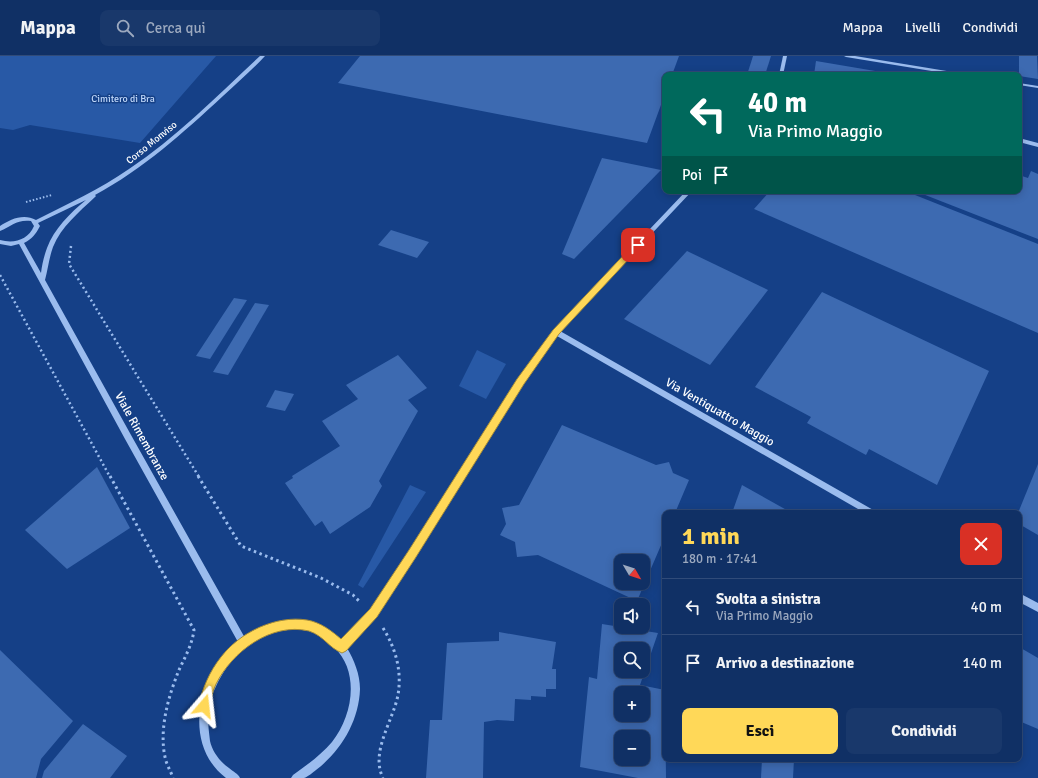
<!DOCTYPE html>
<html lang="it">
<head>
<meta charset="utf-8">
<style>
	body { margin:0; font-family:Signika,sans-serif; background:#19386b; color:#f1f3f6; height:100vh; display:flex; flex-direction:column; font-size:15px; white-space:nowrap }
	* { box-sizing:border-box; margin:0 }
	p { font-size:13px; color:#9ca9bf }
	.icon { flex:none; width:22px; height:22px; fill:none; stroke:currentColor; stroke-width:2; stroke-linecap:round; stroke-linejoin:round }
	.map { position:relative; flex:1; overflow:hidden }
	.details { position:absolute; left:662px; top:454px; width:360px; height:252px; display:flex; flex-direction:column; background:#103065; border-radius:8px; box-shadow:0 2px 10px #0003,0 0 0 1px #304b79 }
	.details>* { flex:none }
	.top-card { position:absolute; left:662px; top:16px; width:360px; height:122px; border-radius:8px; box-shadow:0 2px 10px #0003,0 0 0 1px #304b79; background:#00695c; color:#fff; overflow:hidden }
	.needle { width:26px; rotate:129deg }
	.tools { position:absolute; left:614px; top:498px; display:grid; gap:8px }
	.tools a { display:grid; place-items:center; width:36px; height:36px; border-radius:8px; background:#103065; box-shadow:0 2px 10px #0003,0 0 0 1px #304b79; font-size:20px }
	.pin { position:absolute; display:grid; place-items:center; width:34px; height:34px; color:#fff; margin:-17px; border-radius:8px; box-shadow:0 2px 6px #0006 }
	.me { position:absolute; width:44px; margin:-22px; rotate:17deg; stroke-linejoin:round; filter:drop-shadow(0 0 3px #0008) }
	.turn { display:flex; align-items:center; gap:14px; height:84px; padding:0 20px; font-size:18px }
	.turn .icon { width:52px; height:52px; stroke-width:2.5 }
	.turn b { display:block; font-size:28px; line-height:34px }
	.then { display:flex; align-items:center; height:38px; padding:0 20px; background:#0003; gap:8px; font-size:15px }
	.round { display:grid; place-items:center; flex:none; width:42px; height:42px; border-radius:8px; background:#19386b }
	.overview { display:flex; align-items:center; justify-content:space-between; height:68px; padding:0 20px }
	h1 { font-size:24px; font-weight:700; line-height:30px; color:#ffd858 }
	.action { display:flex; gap:8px; margin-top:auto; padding:8px 20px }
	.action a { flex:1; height:46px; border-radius:8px; background:#ffd858; color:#111; font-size:16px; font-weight:700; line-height:46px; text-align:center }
	.action a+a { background:#19386b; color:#f1f3f6 }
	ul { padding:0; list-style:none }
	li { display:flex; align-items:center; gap:12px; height:56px; padding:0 20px; border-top:1px solid #304b79 }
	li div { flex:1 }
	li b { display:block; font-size:15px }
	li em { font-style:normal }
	header { display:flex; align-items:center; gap:24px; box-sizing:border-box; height:56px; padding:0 20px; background:#103065; border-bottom:1px solid #304b79 }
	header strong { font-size:19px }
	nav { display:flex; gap:22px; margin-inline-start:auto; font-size:14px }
	.search { width:280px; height:36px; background:#19386b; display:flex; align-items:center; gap:10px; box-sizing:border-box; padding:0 14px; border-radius:8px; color:#9ca9bf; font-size:15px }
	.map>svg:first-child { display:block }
	.green { fill:#2859a6 }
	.building { fill:#3d6ab1; fill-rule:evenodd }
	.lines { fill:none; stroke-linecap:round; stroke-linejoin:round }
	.path-far2 { stroke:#9bbcee; stroke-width:2; stroke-dasharray:1.5 2; stroke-linecap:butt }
	.path-far1 { stroke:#9bbcee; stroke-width:2.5; stroke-dasharray:2 3; stroke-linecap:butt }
	.path { stroke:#9bbcee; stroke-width:3; stroke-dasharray:2.5 3.5; stroke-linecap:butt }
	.minor { fill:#9bbcee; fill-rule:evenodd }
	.route { fill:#ffd858; stroke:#a68c39 }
	.labels { text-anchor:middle; stroke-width:3; stroke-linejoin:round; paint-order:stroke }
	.far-park-label { font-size:10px; fill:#c1d8fa; stroke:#154087 }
	.far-street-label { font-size:10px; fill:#fff; stroke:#154087 }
	.street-label { font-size:12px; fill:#fff; stroke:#154087 }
</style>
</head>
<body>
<header>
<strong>Mappa</strong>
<div class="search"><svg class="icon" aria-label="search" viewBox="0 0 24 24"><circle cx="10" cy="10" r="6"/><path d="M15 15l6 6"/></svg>Cerca qui</div>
<nav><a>Mappa</a><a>Livelli</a><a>Condividi</a></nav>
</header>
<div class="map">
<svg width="1038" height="722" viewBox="0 0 1038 722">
	<rect width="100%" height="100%" fill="#154087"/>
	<g class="green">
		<polygon points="0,0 216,0 140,87 30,69 13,74 0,72"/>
		<polygon points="477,294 506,308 486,343 459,330"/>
		<polygon points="410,429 426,436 363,532 358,529"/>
	</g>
	<g class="building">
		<polygon points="360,0 679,0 672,19 665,19 665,38 647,87 338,27"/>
		<polygon points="753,0 771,0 765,19 747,19"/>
		<polygon points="1019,0 1037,0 1038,23 1019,20"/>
		<polygon points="816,5 893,18 893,19 814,19"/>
		<polygon points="602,102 661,114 574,203 562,198"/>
		<polygon points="1031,115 1038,118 1038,183 915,135 1019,135 1019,119 1028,122"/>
		<polygon points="770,135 905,135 1038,188 1038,277 754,153"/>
		<polygon points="391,174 429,186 417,202 378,189"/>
		<polygon points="687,195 768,234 710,309 624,263"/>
		<polygon points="822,236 989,315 937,429 869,393 866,399 807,367 811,361 755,331"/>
		<polygon points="234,242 247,244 210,303 196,300"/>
		<polygon points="255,247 269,249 228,319 213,316"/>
		<polygon points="398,299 427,332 408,344 418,355 379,425 382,430 370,451 330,478 322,465 315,470 285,427 293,422 292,420 340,390 322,365 358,343 346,329"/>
		<polygon points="275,334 294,338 285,355 266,351"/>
		<path d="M562,369l94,40 13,-3 4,11 16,7 -14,33h-10v23l-28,65 -99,-46 -21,2 -2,-15 -15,-7 6,-11 -4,-16 17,-3zM621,505h22v22h-22z"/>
		<polygon points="1038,408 1038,479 1019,468 1018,457"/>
		<polygon points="97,411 130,472 67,513 25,474"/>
		<polygon points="742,429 792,457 732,457"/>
		<path d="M602,568l56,9 -18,52 25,5 1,88h-28l-58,-11 9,-90 8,2zM621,593h22v22h-22zM621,637h22v22h-22zM621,681h22v22h-22z"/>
		<polygon points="499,576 556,586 552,613 556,613 556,633 546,633 546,641 531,640 531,644 515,643 514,665 497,664 484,666 483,722 426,722 430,664 442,664 447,587 499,585"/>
		<polygon points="1019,591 1038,602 1038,673 1019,665"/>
		<polygon points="0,594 73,665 41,703 36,722 0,722"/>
		<polygon points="83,668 127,700 110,722 42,722 44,715"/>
		<polygon points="762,703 794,703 793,722 761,722"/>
	</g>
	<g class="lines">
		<polyline class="path-far2" points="26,146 52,139"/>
		<g class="path-far1">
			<polyline points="71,190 69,208 199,421"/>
			<polyline points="0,219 110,421"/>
		</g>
		<g class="path">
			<path d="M110,420l84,154c-2,15 -9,27 -15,40 -11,27 -21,62 -13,91 2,6 5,11 7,17"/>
			<polyline points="198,420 241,490 321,522 353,539 360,546"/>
			<path d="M383,572c13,21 19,43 15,67 -5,26 -28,57 -15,83"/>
		</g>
		<g class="minor">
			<path d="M260,0h5c-13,14 -28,27 -42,40 -40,37 -80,73 -128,99l1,1 -1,1c-16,15 -34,30 -42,50 -4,11 -5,22 -8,33l86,155 114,203 18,-11 25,-7 25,3 28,18 30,-31 39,-59 108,-172 36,-49 132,-139h6l-132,140 315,180 1,2h-11l-308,-177 -35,47 -106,174 -39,59 -30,32c7,12 13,26 13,41 -1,32 -19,62 -44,81 -3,2 -8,7 -12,8 -4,0 -9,0 -13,0l2,-3c14,-10 28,-20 39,-33 21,-27 28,-70 2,-95 -3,-4 -8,-6 -12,-9 -3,-2 -7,-5 -10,-6 -5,-2 -20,-4 -24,-3 -15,1 -33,10 -44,19 -5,4 -9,10 -13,14 -11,13 -23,37 -23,55 0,7 1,16 2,24 2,10 10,21 19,27 4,4 9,5 11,10h-14c-37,-28 -32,-82 -7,-116 6,-7 13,-14 19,-20l-113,-203 -106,-195 -8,2 -11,-2v-4c14,4 28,0 34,-14l-3,-5c-13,-2 -20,5 -31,10v-5c10,-7 24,-13 36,-6 32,-16 64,-31 93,-51 48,-32 89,-74 131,-113zM86,144c-16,13 -32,29 -39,48 -3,8 -5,17 -6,25l-17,-30c8,-4 12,-9 16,-17l-2,-3z"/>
			<polygon points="783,0 787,0 783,19 779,19"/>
			<polygon points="844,0 855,0 965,18 967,19 956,19 846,1"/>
			<polygon points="1019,27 1038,30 1038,32 1019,29"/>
			<polygon points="1019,82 1038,87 1038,91 1019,86"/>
			<polygon points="1019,537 1038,547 1038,556 1019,546"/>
		</g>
	</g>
	<path class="route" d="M635,187h3l4,2 -83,89 -35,50 -108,173 -39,60 -31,34 -4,2c-13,-5 -18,-17 -33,-22 -38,-9 -77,21 -93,53 -4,8 -5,18 -8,26l-4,2 -5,-2 -1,-4c5,-18 11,-34 23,-49 19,-25 55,-42 86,-37 13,2 25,11 34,19l29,-30 39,-59 108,-171 36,-49z"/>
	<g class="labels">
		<g class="far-park-label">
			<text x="123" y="46">Cimitero di Bra</text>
		</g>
		<g class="far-street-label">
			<text transform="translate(151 86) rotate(-39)" y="4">Corso Monviso</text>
		</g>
		<g class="street-label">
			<text transform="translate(720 356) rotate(30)" y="4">Via Ventiquattro Maggio</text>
			<text transform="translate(142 380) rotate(61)" y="4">Viale Rimembranze</text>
		</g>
	</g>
</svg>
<div class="tools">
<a><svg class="needle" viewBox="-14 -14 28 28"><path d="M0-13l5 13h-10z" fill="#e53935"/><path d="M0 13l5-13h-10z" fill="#9ca9bf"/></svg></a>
<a><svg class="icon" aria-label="sound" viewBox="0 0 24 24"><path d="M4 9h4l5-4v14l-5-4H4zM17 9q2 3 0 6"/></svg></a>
<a><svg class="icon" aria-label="search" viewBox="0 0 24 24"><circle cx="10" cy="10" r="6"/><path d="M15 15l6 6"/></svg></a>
<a>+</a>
<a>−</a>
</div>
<div class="pin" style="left:638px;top:189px;background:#d93025"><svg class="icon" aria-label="arrive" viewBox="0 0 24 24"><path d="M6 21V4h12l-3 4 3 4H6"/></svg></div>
<svg class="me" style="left:204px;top:650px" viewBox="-20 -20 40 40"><path d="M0-17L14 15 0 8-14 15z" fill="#ffd858" stroke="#fff" stroke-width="4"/></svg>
<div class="top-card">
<div class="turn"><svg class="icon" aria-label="left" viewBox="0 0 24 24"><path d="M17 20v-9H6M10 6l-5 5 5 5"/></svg><div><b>40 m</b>Via Primo Maggio</div></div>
<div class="then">Poi<svg class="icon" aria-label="arrive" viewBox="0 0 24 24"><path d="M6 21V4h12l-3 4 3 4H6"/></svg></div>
</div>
<section class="details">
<div class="overview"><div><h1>1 min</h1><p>180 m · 17:41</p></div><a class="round" style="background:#d93025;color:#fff"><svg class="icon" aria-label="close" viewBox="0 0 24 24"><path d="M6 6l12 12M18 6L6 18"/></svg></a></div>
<ul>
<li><svg class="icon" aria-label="left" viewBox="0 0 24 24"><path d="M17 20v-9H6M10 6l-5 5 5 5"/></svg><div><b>Svolta a sinistra</b><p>Via Primo Maggio</p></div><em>40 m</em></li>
<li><svg class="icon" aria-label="arrive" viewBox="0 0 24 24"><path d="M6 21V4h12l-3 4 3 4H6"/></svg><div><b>Arrivo a destinazione</b></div><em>140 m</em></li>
</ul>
<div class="action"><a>Esci</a><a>Condividi</a></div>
</section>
</div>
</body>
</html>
